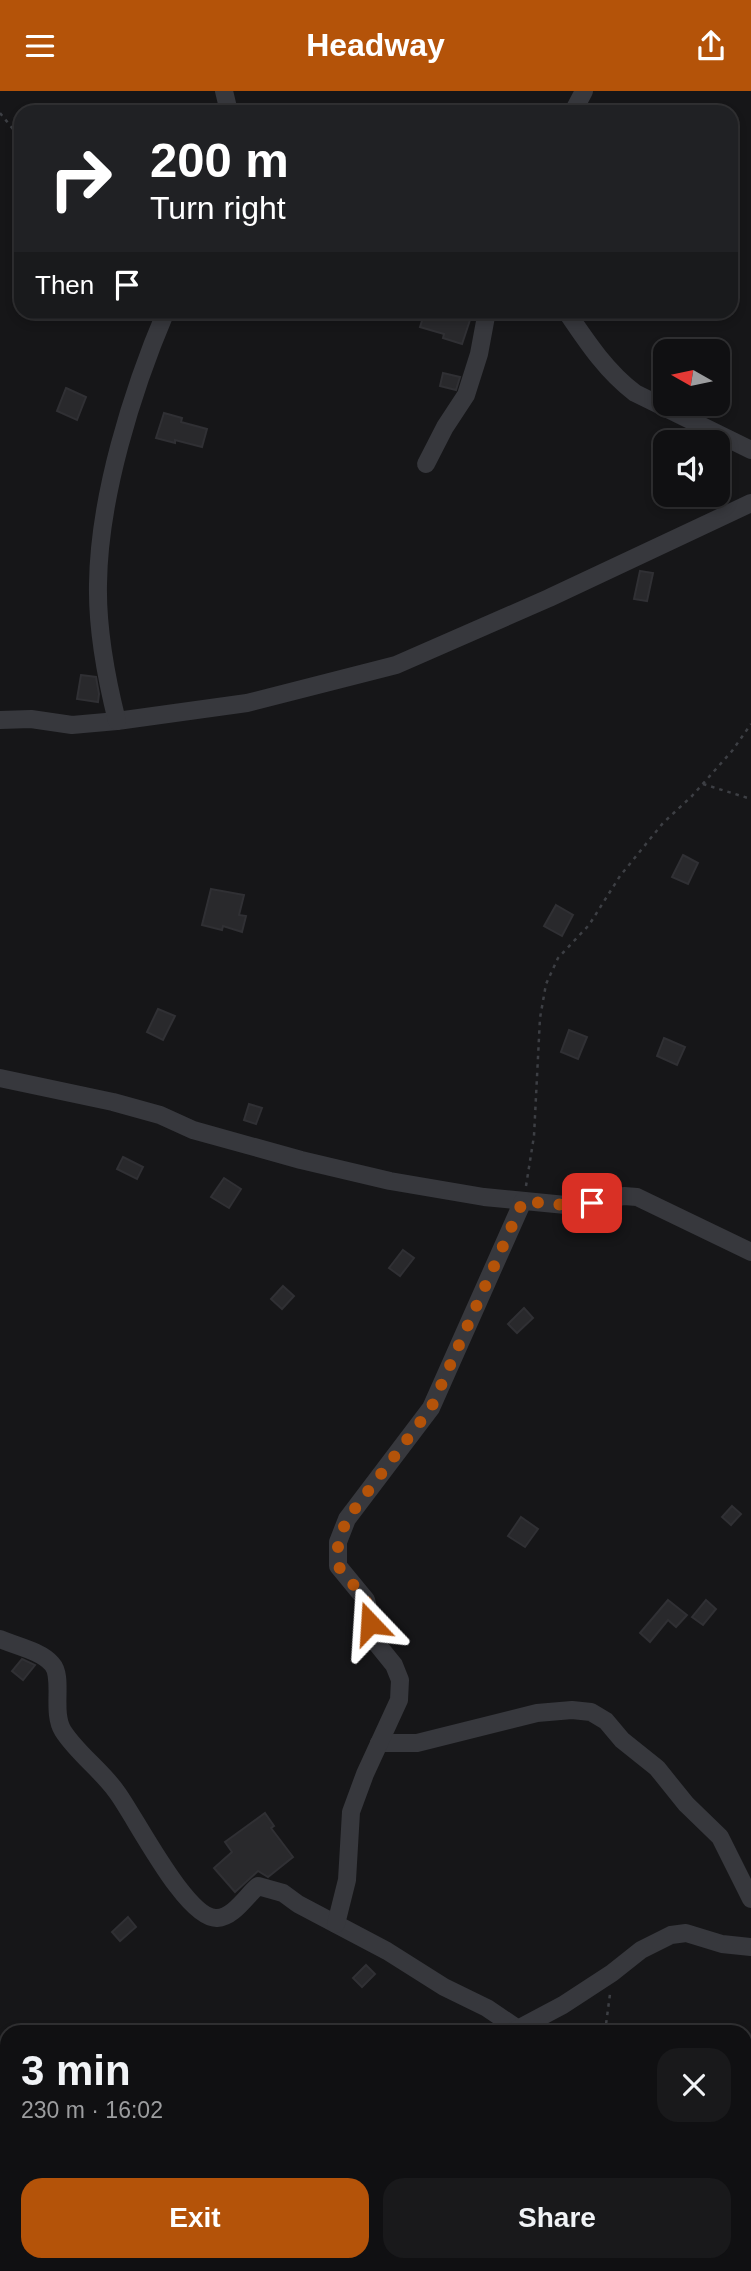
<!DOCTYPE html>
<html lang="en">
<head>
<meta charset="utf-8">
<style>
	body { margin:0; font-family:Helvetica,sans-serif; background:#19191b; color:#f1f3f6; height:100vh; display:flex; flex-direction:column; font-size:26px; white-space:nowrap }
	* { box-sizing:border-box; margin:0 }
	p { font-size:23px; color:#9c9d9f }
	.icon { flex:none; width:38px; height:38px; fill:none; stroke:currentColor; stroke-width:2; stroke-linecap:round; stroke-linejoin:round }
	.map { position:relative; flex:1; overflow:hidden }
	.sheet { position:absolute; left:0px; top:1934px; width:752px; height:247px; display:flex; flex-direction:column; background:#101012; border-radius:21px 21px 0 0; box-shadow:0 4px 10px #0003,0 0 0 2px #303032 }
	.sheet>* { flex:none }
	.guide { position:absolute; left:14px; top:14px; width:724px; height:214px; border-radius:21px; box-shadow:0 4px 10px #0003,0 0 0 2px #303032; background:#202124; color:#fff; overflow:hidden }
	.needle { width:46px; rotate:279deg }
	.tools { position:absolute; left:653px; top:248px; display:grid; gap:14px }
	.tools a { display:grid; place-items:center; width:77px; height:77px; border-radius:14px; background:#101012; box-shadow:0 4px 10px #0003,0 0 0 2px #303032; font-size:35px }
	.pin { position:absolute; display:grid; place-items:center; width:60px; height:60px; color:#fff; margin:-30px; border-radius:14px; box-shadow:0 4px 10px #0006 }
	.me { position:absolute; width:77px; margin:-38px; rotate:340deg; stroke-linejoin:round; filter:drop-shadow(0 0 5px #0008) }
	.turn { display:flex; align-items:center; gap:24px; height:147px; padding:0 21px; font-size:32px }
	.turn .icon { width:91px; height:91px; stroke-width:2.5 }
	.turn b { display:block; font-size:49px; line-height:60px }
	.then { display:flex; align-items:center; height:66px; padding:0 21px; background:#0003; gap:14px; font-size:26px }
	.round { display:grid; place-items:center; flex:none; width:74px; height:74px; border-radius:21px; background:#19191b }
	.head { display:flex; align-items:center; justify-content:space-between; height:119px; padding:0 21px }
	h1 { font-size:42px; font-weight:700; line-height:52px }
	.primary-button { display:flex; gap:14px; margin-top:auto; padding:14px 21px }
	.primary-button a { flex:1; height:80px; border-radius:21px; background:#b45309; color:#fff; font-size:28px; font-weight:700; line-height:80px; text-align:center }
	.primary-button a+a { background:#19191b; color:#f1f3f6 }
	header { display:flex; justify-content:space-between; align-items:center; height:91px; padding:0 21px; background:#b45309; color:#fff; font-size:32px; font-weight:700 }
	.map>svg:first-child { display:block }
	.building { fill:#29292c; stroke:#303034; stroke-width:2 }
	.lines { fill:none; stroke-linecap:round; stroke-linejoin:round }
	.path { stroke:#3d3f44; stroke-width:2.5; stroke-dasharray:3.5 5; stroke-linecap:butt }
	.minor { stroke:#37383d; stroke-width:18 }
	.route { stroke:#b45309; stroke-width:12; stroke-dasharray:0 21.6 }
</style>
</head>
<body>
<header><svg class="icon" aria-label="menu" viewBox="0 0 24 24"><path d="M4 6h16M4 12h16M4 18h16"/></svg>Headway<svg class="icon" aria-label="share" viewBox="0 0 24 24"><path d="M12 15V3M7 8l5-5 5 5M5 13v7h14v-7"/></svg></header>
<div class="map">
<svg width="751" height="2180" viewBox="0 0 751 2180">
	<rect width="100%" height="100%" fill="#161618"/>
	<g class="building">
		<polygon points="425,220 438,220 470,229 462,253 443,247 444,243 420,236"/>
		<polygon points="443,282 460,286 456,299 440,295"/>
		<polygon points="66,297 86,306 77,329 57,320"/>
		<polygon points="164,322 182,327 181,331 207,338 202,356 175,349 175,352 156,347"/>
		<polygon points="640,480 653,482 647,510 634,508"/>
		<polygon points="81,584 96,586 99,603 98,611 77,608"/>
		<polygon points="683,764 698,772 688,793 672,786"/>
		<polygon points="211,798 244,804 239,824 246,825 242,841 223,835 222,839 202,834"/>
		<polygon points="556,814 573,824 562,845 544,835"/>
		<polygon points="158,918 175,925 163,949 147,941"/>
		<polygon points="569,939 587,946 578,968 561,961"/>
		<polygon points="664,947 685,956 677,974 657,965"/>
		<polygon points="249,1013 262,1017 256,1033 244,1029"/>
		<polygon points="123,1066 143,1076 137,1088 117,1078"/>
		<polygon points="224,1087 241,1098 229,1117 211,1106"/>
		<polygon points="403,1159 414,1167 400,1185 389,1177"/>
		<polygon points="283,1195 294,1205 282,1218 271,1208"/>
		<polygon points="524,1217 533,1227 517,1242 508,1233"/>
		<polygon points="732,1415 741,1423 731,1434 722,1426"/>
		<polygon points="521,1426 538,1438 525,1456 508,1445"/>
		<polygon points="668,1509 687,1524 676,1536 668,1529 650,1551 640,1542"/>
		<polygon points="706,1509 716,1518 703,1534 692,1526"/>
		<polygon points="22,1568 35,1574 23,1589 12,1580"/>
		<polygon points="265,1722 274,1735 271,1737 293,1766 268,1786 258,1780 235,1801 214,1777 232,1761 225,1751"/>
		<polygon points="128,1826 136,1836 120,1850 112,1841"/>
		<polygon points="366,1874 375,1883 362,1896 353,1887"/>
	</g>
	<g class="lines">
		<g class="path">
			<polyline points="0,22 13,38 21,42"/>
			<polyline points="703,693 751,708"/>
			<polyline points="526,1095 534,1045 540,927 546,893 558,867 589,834 620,785 663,732 692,705 732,660 751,633"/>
			<polyline points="605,1941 610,1903"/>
			<polyline points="0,2049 7,2065"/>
			<polyline points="46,2174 48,2180"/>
			<polyline points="337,2174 341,2180"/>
			<polyline points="502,2174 508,2180"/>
		</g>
		<g class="minor">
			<polyline points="224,0 229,21"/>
			<polyline points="573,21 584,0"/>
			<path d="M566,220c21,31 40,60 69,82l116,57"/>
			<polyline points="426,373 445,336 466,304 479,263 487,220"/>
			<polyline points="0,629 31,628 72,634 117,630 247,612 396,574 549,507 751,412"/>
			<path d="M117,630c-11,-44 -20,-91 -19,-137 1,-87 34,-193 68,-273"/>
			<polyline points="0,987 113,1011 160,1024 193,1039 301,1069 390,1090 484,1106 576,1115 624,1105 637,1106 751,1161"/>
			<path d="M0,1548c16,7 41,12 52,25 12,13 -1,48 11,67 14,22 38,39 53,60 18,23 70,129 101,127 17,-1 29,-22 41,-32l25,7 15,11 89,47 57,36 43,21 31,21"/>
			<polyline points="379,1652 417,1652 537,1622 572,1619 591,1621 606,1630 622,1649 657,1677 686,1713 720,1746 751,1808"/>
			<polyline points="336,1833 347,1789 351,1721 365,1683 399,1609 400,1589 394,1574 377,1553 366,1509 338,1475 338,1451 347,1428 431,1317 523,1110"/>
			<polyline points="512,1941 563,1914 612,1882 641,1859 671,1844 686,1842 722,1853 751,1856"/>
			<polyline points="199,2174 203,2180"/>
			<polyline points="157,2180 163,2174"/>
		</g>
	</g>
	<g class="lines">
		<polyline class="route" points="370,1532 366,1509 338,1475 338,1451 347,1428 431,1317 523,1110 576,1115 592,1112"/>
	</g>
</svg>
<div class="tools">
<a><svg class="needle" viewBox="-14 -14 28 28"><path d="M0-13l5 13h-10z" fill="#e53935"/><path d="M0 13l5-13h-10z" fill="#9c9d9f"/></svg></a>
<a><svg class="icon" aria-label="sound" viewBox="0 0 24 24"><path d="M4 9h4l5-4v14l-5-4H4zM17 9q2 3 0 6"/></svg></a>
</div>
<div class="pin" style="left:592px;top:1112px;background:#d93025"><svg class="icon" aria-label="arrive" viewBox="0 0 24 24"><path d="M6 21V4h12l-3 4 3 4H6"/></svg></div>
<svg class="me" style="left:370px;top:1532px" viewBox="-20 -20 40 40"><path d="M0-17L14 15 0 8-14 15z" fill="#b45309" stroke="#fff" stroke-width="4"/></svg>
<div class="guide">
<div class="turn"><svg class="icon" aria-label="right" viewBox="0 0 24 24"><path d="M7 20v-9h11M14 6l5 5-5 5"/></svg><div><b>200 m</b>Turn right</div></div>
<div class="then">Then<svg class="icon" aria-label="arrive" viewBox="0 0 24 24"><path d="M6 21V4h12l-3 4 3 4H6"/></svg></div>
</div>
<section class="sheet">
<div class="head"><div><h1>3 min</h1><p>230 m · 16:02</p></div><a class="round"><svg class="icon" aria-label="close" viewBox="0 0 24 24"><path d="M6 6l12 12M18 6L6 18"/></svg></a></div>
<div class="primary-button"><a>Exit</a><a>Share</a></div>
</section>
</div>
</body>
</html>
